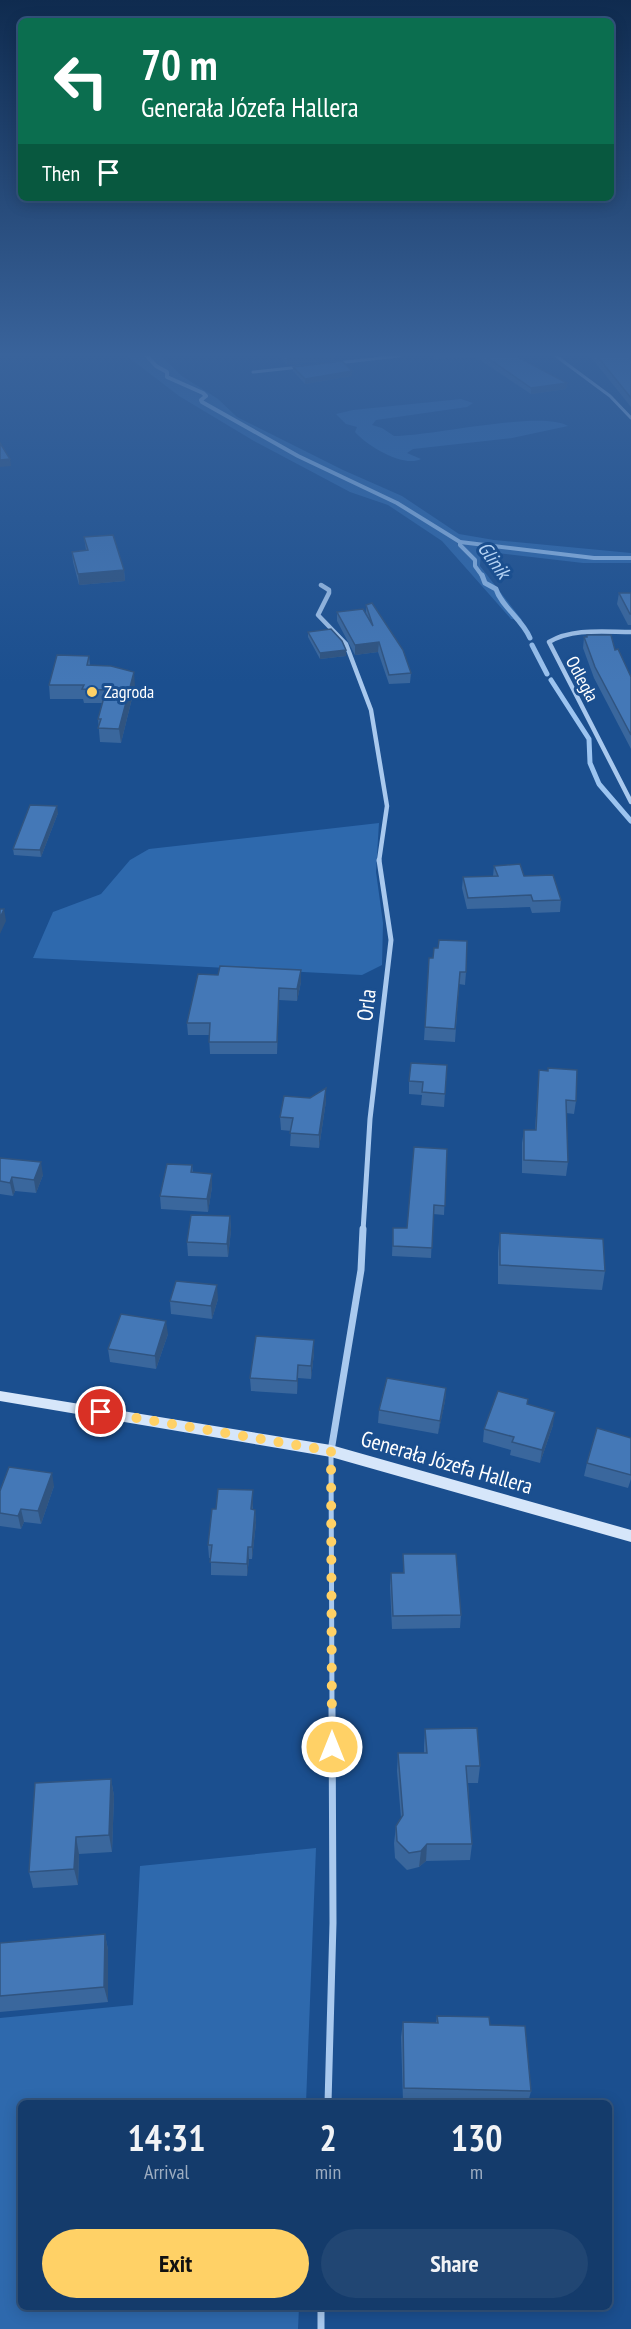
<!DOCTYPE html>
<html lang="en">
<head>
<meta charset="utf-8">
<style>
	body { margin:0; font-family:"PT Sans Narrow",sans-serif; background:#214673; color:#f1f3f6; height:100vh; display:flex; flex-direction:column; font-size:22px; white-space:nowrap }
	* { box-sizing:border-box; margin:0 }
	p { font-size:20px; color:#9dadc1 }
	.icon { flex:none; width:33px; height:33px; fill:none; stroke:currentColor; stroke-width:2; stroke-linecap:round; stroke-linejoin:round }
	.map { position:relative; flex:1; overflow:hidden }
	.panel { position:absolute; left:18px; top:2100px; width:594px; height:210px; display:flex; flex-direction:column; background:#143b6b; border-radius:9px; box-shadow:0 3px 15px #0003,0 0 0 2px #33557e }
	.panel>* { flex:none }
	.banner { position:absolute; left:18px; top:18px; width:596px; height:183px; border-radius:9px; box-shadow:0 3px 15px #0003,0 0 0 2px #33557e; background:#0b6e4f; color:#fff; overflow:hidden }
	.pin { position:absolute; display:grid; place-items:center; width:51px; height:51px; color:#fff; margin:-26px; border:3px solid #fff; border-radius:50%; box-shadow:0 2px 6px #0007 }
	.me { position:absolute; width:66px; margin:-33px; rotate:0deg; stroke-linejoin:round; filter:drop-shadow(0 0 4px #0008) }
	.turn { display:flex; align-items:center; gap:21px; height:126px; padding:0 24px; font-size:27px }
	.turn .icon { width:78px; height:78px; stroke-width:2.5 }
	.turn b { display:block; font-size:42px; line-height:51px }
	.then { display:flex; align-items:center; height:57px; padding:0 24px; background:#0003; gap:12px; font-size:22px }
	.eta { display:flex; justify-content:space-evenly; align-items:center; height:102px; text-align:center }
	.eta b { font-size:36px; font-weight:700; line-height:42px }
	.action { display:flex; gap:12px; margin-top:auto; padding:12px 24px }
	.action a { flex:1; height:69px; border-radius:36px; background:#ffd166; color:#111; font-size:24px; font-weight:700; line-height:69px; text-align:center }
	.action a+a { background:#214673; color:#f1f3f6 }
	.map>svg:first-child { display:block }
	.green { fill:#2e69ad }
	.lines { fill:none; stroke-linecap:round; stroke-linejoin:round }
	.stream-far1 { stroke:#9cc4f0; stroke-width:4 }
	.stream { stroke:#9cc4f0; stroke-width:5 }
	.lane-far1 { stroke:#a9c9ee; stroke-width:5 }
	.lane { stroke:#a9c9ee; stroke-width:7 }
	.street-far3 { stroke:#a9c9ee; stroke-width:3 }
	.street-far2 { stroke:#a9c9ee; stroke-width:4.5 }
	.street-far1 { stroke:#a9c9ee; stroke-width:5 }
	.street { stroke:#a9c9ee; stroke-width:7 }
	.secondary { fill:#d6e6fa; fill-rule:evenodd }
	.wall { fill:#3a679d }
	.shaded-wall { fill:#305480 }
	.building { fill:#4478b7; stroke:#305480; stroke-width:1.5 }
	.route { stroke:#ffd166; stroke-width:10; stroke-dasharray:0 18 }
	.poi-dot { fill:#ffd166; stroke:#1b4f8f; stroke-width:2 }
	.labels { text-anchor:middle; stroke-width:6; stroke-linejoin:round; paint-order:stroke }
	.far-street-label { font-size:18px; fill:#fff; stroke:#1b4f8f }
	.far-poi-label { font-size:18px; fill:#fff; stroke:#1b4f8f; text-anchor:start }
	.far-water-label { font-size:20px; font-style:italic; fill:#b5d3f5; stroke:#1b4f8f }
	.street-label { font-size:22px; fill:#fff; stroke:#1b4f8f }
</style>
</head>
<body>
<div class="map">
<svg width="631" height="2329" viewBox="0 0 631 2329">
	<rect width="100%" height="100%" fill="#1b4f8f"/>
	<g class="green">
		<polygon points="127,356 161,356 182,376 218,399 237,417 343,470 402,496 459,534 494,540 631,553 631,563 583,563 481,551 480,566 522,620 511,619 442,541 388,505 350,492 254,441 179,396"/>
		<path d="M461,399l12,4 -6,4 -91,13 -4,5 10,3 12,8c38,0 147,-26 174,-10l-56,12 -99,11 -6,4 14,6c-17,9 -54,-13 -66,-27l2,-5 -11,-3 -10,-10 17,-4z"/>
		<polygon points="379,823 376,872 383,923 382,965 362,975 33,958 53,912 101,894 130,860 149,849"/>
		<polygon points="316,1848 306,2103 21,2103 21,2307 299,2307 298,2329 0,2329 0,2018 133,2005 140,1866"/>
	</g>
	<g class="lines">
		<g class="stream-far1">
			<polyline points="147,356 156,366 167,372 167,377 203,393 206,396 201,400 202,402 298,456 397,503 460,542 460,545 475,560 475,566 483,577"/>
			<polyline points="460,542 594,558 631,558"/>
		</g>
		<g class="stream">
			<path d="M482,575l3,8 11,6c5,17 26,30 34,49"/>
			<polyline points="532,645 547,674"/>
			<polyline points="551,680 589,739 590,763 599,784 631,821"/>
		</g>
		<polyline class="lane-far1" points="331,1452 332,1709"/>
		<g class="lane">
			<polyline points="328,2103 333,1923 332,1708"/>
			<polyline points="321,2307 321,2329"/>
		</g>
		<g class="street-far3">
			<polyline points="556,356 610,396 631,418"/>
			<polyline points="337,363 399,356"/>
			<polyline points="253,372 300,367"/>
		</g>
		<g class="street-far2">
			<polyline points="321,585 329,590 329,593 318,615 346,644 371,710 387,806 379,861"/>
			<path d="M631,632c-27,0 -58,-4 -82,10l82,160"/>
		</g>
		<polyline class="street-far1" points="363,1231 370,1119 391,940 379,860"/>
		<polyline class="street" points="331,1451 361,1270 363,1229"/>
		<polygon class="secondary" points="0,1391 331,1445 631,1530 631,1542 331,1457 0,1401"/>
	</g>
	<g class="wall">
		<polygon points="279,356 336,356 335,359 287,365"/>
		<polygon points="434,356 516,356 567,383 566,389 531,394 477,358 434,359"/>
		<polygon points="590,356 628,356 631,360 631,407"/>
		<polygon points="293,367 352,376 305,384 293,371"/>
		<polygon points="84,537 124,570 125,581 79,585 73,562 72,552 86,550"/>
		<polygon points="619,593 631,593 631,625 628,625 617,604"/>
		<polygon points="366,605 411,673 410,683 389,684 378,652 355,655 337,621 337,612 366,614"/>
		<polygon points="308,632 346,650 346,656 320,659 308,637"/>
		<polygon points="587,635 615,650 631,677 631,749 594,678 583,648 584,637 587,637"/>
		<polygon points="89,656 90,665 135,686 121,743 100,742 98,719 102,703 84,703 83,699 50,699 49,685"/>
		<polygon points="58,813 41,857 14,855 13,849"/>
		<polygon points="494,866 524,876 561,900 560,912 532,913 530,907 467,909 462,888 463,877 493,876"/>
		<polygon points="429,958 466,972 465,985 459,984 455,1042 424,1040"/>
		<polygon points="198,974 301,982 297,1001 279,1000 277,1054 210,1054 209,1035 188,1035 187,1023"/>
		<polygon points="447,1065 444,1107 421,1105 422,1095 409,1094 409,1081"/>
		<polygon points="539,1070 576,1101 574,1114 566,1113 568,1162 566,1176 522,1173 522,1143 524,1130 535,1130"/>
		<polygon points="326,1101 319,1148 290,1146 291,1131 281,1130 280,1117"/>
		<polygon points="447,1149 444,1215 433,1214 431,1258 392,1256 393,1228 407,1228"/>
		<polygon points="0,1158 43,1175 36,1193 15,1191 13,1196 0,1194"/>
		<polygon points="192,1165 193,1173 212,1174 212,1187 208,1212 161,1209 160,1196"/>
		<polygon points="230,1216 231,1230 228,1257 188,1256 187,1242"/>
		<polygon points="500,1233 605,1271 602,1290 498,1284 498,1252"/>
		<polygon points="218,1299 212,1319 171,1314 170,1301"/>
		<polygon points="168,1334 156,1369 110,1362 108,1349"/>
		<polygon points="314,1340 314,1353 311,1379 298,1378 297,1394 251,1391 250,1378"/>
		<polygon points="446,1388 445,1401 438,1434 378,1423 379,1410"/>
		<polygon points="528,1404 553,1425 540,1463 510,1455 511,1450 483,1442 484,1429"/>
		<polygon points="631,1438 631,1479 628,1488 584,1476 587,1463"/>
		<polygon points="54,1486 41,1524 24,1522 21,1529 0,1526 0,1491"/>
		<polygon points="253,1490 253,1510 255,1510 256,1523 252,1559 249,1559 247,1576 211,1575 211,1558 209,1558 208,1545 216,1509"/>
		<polygon points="403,1554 461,1615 460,1628 392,1629 390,1586 391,1573 403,1573"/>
		<polygon points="425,1729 480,1766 478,1783 468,1783 472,1844 470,1860 426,1861 419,1867 407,1870 395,1858 394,1843 396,1826 401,1818 397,1771 398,1753 424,1753 424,1746"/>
		<polygon points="111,1779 114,1796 112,1852 79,1854 78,1885 33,1888 29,1872"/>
		<polygon points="105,1934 108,1950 108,2002 0,2012 0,1943"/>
		<polygon points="437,2016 490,2025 531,2091 528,2103 403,2102 401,2037 403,2022 436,2023"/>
	</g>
	<g class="shaded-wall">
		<polygon points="299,356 336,356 335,359 287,365 287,358"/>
		<polygon points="352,371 352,376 305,384 305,379"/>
		<polygon points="567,383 566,389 531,394 531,388"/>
		<polygon points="10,459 11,466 0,467 0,460"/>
		<polygon points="124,570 125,581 79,585 78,574"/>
		<polygon points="379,642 378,652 355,655 355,645"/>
		<polygon points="346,650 346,656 320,659 320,653"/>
		<polygon points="134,672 135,686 121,743 119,729"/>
		<polygon points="57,806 58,813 41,857 40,850"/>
		<polygon points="4,909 6,921 0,934 0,918"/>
		<polygon points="301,970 301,982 297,1001 297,989"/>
		<polygon points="279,988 279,1000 277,1054 277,1042"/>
		<polygon points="326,1088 326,1101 319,1148 319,1135"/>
		<polygon points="41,1162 43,1175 36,1193 34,1180"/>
		<polygon points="212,1174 212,1187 208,1212 207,1199"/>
		<polygon points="12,1177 15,1191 13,1196 10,1183"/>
		<polygon points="230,1216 231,1230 228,1257 227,1244"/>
		<polygon points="217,1285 218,1299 212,1319 211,1306"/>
		<polygon points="166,1321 168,1334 156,1369 155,1356"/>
		<polygon points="314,1340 314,1353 311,1379 311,1366"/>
		<polygon points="298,1365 298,1378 297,1394 297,1381"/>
		<polygon points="446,1388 445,1401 438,1434 440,1421"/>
		<polygon points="555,1412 553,1425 540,1463 542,1450"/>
		<polygon points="52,1473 54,1486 41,1524 38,1511"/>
		<polygon points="253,1490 253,1503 251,1522 251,1509"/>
		<polygon points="21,1509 24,1522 21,1529 18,1516"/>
		<polygon points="255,1510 256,1523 252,1559 252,1547"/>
		<polygon points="248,1547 249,1559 247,1576 247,1564"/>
		<polygon points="111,1779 114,1796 112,1852 109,1835"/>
		<polygon points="76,1837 79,1854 78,1885 74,1869"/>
		<polygon points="427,1844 426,1861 419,1867 421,1851"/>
		<polygon points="105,1934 108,1950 108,2002 104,1987"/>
	</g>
	<g class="building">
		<polygon points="485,356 516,356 567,383 531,388"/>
		<polygon points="597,356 628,356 631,360 631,398"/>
		<polygon points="342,361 352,371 305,379 293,367"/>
		<polygon points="0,443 10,459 0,460"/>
		<polygon points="113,535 124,570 78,574 72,552 88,550 84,537"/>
		<polygon points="619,593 631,593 631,614 630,614"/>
		<polygon points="372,603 403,650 411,673 389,675 379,642 355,645 337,612 363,609 373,626 366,605"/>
		<polygon points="331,629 342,641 346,650 320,653 308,632"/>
		<polygon points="587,635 611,635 615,650 618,649 631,677 631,735 595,667 584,637 587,637"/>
		<polygon points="57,655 89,656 87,665 111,666 134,672 119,729 98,728 101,719 98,719 106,690 82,689 84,685 49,685"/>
		<polygon points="30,805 57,806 40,850 13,849"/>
		<polygon points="520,864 524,876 553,875 561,900 533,901 531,895 468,898 463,877 498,876 494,866"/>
		<polygon points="0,909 4,909 0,918"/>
		<polygon points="439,940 467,941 466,972 460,972 455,1029 425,1027 429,958 433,958 434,948 438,948"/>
		<polygon points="220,966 301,970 297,989 279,988 277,1042 209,1042 210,1023 187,1023 198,974 218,975"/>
		<polygon points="411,1063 447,1065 445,1094 422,1092 423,1082 409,1081"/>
		<polygon points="548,1068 577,1070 576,1101 566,1100 568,1162 524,1160 524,1130 536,1130 539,1070 548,1071"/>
		<polygon points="326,1088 319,1135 290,1133 293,1118 280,1117 284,1096 310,1098"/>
		<polygon points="414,1147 447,1149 445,1206 434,1205 432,1248 393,1246 393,1228 407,1228"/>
		<polygon points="0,1158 41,1162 34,1180 12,1177 10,1183 0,1181"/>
		<polygon points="167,1164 192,1165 191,1172 212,1174 207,1199 160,1196"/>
		<polygon points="191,1215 230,1216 227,1244 187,1242"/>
		<polygon points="500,1233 603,1239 605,1271 500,1265"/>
		<polygon points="176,1281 217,1285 211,1306 170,1301"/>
		<polygon points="121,1314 166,1321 155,1356 108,1349"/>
		<polygon points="256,1336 314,1340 311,1366 298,1365 297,1381 250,1378"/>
		<polygon points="387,1378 446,1388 440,1421 379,1410"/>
		<polygon points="498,1391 528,1399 527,1404 555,1412 542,1450 512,1442 514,1437 484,1429"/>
		<polygon points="597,1428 631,1438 631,1475 587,1463"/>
		<polygon points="9,1467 52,1473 38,1511 21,1509 18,1516 0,1513 0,1491"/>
		<polygon points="218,1489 253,1490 251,1509 255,1510 252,1547 248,1547 247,1564 210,1562 212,1545 208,1545 212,1509 216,1509"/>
		<polygon points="403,1554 456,1554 461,1615 393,1616 391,1573 404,1573"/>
		<polygon points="477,1728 480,1766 466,1766 472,1844 427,1844 421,1851 409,1853 397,1841 396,1826 403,1815 398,1753 427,1753 425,1729"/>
		<polygon points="111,1779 109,1835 76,1837 74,1869 29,1872 35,1783"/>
		<polygon points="105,1934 104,1987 0,1996 0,1943"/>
		<polygon points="437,2016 489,2017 490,2025 525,2026 531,2091 404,2088 403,2022 438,2023"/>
	</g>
	<linearGradient id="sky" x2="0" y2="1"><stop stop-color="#0f2b4f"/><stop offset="0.52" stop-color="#39639b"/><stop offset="1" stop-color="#39639b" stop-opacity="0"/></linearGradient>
	<rect width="631" height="682" fill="url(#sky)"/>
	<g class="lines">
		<polyline class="route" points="101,1412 331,1451 332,1747"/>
	</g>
	<circle class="poi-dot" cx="92" cy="692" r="6"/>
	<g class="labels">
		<g class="far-street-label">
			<text transform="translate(582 679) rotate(62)" y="6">Odległa</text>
		</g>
		<g class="far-poi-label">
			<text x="104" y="698">Zagroda</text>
		</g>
		<g class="far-water-label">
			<text transform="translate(494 560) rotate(54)" y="7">Glinik</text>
		</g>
		<g class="street-label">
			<text transform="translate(366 1005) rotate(-83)" y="8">Orla</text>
			<text transform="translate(447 1462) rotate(16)" y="8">Generała Józefa Hallera</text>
		</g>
	</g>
</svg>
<div class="pin" style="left:101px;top:1412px;background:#d93025"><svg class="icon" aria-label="arrive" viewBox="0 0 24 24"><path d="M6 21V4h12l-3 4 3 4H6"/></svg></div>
<svg class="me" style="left:332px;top:1747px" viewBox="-20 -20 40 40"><circle r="17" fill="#ffd166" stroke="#fff" stroke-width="3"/><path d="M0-11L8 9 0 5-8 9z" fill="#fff"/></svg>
<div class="banner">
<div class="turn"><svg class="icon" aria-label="left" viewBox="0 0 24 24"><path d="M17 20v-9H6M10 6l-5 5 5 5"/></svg><div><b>70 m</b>Generała Józefa Hallera</div></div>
<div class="then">Then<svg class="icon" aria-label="arrive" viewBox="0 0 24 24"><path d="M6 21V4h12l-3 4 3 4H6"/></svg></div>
</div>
<section class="panel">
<div class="eta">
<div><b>14:31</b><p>Arrival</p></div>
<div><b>2</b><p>min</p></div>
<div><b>130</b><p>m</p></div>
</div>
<div class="action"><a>Exit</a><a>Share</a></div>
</section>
</div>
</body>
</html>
